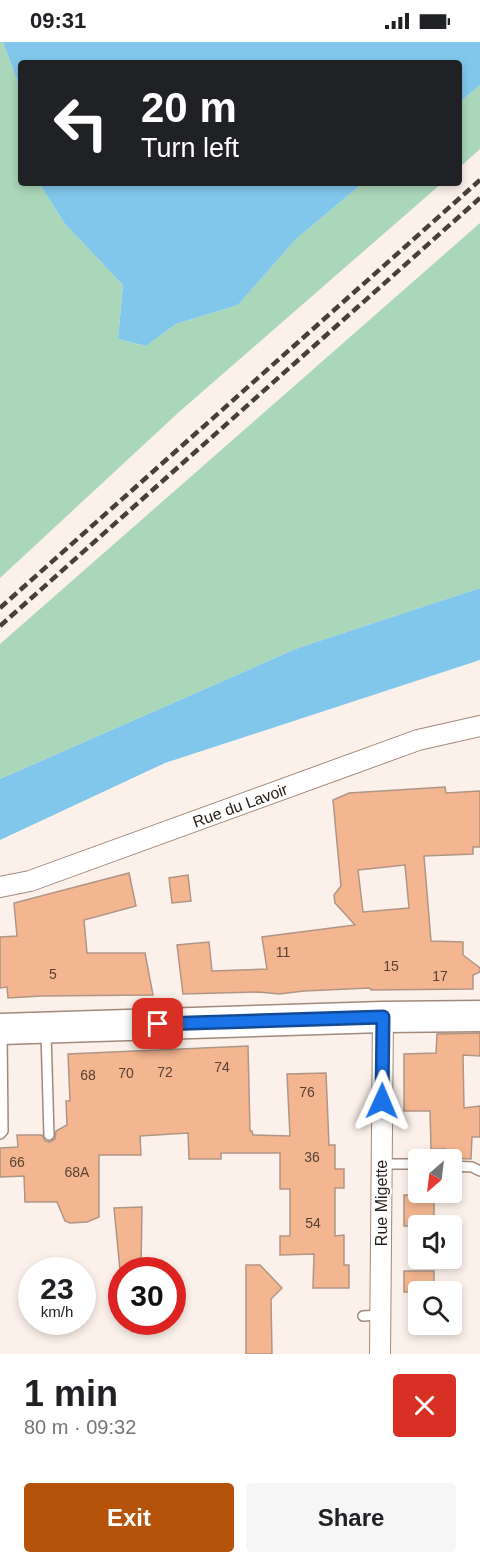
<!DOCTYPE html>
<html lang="en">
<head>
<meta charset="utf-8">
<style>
	body { margin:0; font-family:Helvetica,sans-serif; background:#f6f6f6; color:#202124; height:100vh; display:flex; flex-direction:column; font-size:22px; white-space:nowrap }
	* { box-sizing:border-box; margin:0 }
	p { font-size:20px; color:#757577 }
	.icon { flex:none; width:33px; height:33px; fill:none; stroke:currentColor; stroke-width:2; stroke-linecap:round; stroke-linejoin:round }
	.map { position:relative; height:1312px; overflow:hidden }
	.details { display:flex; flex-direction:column; background:#fff; flex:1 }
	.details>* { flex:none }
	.top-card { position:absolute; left:18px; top:18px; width:444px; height:126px; border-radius:6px; box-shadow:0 3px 9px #0003; background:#202124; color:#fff; overflow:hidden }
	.needle { width:39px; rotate:208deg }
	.fabs { position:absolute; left:408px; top:1107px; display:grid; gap:12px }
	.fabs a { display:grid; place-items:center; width:54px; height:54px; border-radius:6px; background:#fff; box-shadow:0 3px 9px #0003; font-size:30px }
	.speed { position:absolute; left:18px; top:1215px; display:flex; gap:12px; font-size:30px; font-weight:700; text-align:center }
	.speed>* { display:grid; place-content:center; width:78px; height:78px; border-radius:50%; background:#fff; box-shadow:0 3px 9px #0003; line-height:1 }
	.speed small { font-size:15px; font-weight:400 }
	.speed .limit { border:9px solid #d22; background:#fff; color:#111 }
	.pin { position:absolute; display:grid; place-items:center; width:51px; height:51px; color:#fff; margin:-26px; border-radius:12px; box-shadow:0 3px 9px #0006 }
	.me { position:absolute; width:66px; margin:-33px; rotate:1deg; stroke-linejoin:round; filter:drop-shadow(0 0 4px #0008) }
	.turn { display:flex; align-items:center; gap:21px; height:126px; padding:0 24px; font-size:27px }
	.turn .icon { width:78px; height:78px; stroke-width:2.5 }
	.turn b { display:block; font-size:42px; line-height:51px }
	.round { display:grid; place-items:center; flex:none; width:63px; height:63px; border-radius:6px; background:#f6f6f6 }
	.head { display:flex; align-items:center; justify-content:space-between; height:102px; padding:0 24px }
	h1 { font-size:36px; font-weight:700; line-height:45px }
	.cta { display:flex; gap:12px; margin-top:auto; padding:12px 24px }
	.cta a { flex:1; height:69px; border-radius:6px; background:#b45309; color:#fff; font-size:24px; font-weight:700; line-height:69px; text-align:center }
	.cta a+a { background:#f6f6f6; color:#202124 }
	.status { display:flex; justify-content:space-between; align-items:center; height:42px; padding:0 30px; background:#fff; direction:ltr }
	.status svg { height:16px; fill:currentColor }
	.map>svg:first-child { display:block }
	.green { fill:#aad6ba }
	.water { fill:#80c7eb }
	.building { fill:#f3b690; stroke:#af9586; stroke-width:1.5; fill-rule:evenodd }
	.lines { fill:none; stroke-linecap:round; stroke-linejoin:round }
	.lane-casing { stroke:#a1897a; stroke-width:12 }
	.street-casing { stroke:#a1897a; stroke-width:22 }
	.primary-casing { stroke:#a1897a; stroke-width:33 }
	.lane { stroke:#fff; stroke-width:9 }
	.street { stroke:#fff; stroke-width:20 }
	.primary { stroke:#fff; stroke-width:30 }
	.rail { stroke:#483f39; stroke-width:4.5; stroke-dasharray:9 4.5; stroke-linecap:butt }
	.route-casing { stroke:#114b97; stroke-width:15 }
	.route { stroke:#1a73e8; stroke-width:10 }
	.labels { text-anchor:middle; stroke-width:4.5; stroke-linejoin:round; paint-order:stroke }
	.number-label { font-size:14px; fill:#584234 }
	.street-label { font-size:16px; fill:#251c16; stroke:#fff }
</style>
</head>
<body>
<div class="status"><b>09:31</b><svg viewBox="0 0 49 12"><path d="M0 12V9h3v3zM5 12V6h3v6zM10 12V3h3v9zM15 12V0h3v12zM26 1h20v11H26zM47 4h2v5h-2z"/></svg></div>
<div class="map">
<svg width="480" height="1312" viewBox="0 0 480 1312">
	<rect width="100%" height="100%" fill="#fcf1ea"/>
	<g class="green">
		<polygon points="0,0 3,0 21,49 21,141 39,141 65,182 123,243 118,297 146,304 176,282 238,263 296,197 363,141 442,141 179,370 0,536"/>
		<polygon points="480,43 480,107 459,126 459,61"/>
		<polygon points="480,181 480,546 298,606 0,737 0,602"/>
	</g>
	<g class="water">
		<polygon points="3,0 480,0 480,43 459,61 459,21 21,21 21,49"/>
		<polygon points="39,141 363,141 296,197 238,263 176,282 146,304 118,297 123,243 65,182"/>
		<polygon points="480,546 480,618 165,721 0,798 0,737 298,606"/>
	</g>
	<g class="building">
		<path d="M445,745l1,6 34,-2v56h-7v7l-49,2 7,85 32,1v13l17,13v4l-7,3v14l-102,1 -1,-2 -66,3 -25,3 -20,-2 -76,2 -6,-49 32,-3 3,29 55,-2 -5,-32 93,-12 -20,-22 -1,-8 7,-9 -8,-86 16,-7zM405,823l4,43 -46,4 -5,-42z"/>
		<polygon points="129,831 136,864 84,878 87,911 145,911 153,953 41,954 8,956 7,945 0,946 0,895 17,894 14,861"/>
		<polygon points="188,833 191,859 172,861 169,836"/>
		<polygon points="480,991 480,1014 463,1013 464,1066 480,1064 480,1095 472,1095 471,1117 446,1116 446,1107 431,1107 430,1069 404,1069 404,1012 436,1011 437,992"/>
		<polygon points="248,1004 250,1089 252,1089 253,1093 290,1094 287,1032 326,1031 329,1103 335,1103 335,1127 344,1127 344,1146 335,1146 335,1194 344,1193 344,1223 349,1223 349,1246 313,1246 314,1212 280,1213 280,1194 290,1194 290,1147 280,1147 280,1111 221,1111 221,1117 189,1117 188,1091 140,1094 141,1113 99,1113 99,1175 87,1180 70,1181 65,1179 57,1160 25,1160 24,1134 0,1135 0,1106 18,1105 17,1093 42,1093 45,1099 50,1100 55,1097 56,1089 67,1083 66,1059 70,1059 68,1012"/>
		<rect x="404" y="1153" width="30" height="31"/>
		<polygon points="142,1165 141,1228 120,1228 114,1166"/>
		<polygon points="246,1223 260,1223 282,1246 271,1257 272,1312 246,1312"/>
		<rect x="404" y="1229" width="30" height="21"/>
	</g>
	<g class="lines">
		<g class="lane-casing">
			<g id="lane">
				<polyline points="46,991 49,1093"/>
				<polyline points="0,1092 3,1089 2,989"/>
				<polyline points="382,1122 418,1122"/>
				<polyline points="452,1124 472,1125 480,1129"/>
				<polyline points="363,1274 380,1273"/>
			</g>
		</g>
		<g class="street-casing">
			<g id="street">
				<polyline points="0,845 30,839 418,698 480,684"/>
				<polyline points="380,1312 383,975"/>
			</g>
		</g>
		<g class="primary-casing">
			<polyline id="primary" points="0,987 383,975 480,974"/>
		</g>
		<use href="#lane" class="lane"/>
		<use href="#street" class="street"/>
		<use href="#primary" class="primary"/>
		<g class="rail">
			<polyline points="0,566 480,138"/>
			<polyline points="0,584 480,156"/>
		</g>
	</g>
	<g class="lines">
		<g class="route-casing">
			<polyline id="route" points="158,982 383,975 382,1059"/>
		</g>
		<use href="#route" class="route"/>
	</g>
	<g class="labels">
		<g class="number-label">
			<text x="283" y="915">11</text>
			<text x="391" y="929">15</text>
			<text x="53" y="937">5</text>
			<text x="440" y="939">17</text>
			<text x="222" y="1030">74</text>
			<text x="165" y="1035">72</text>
			<text x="126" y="1036">70</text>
			<text x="88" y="1038">68</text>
			<text x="307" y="1055">76</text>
			<text x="312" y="1120">36</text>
			<text x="17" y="1125">66</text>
			<text x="77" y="1135">68A</text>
			<text x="313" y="1186">54</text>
		</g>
		<g class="street-label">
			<text transform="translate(240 763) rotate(-20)" y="6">Rue du Lavoir</text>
			<text transform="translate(381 1161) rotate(-90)" y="6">Rue Migette</text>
		</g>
	</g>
</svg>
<div class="fabs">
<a><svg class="needle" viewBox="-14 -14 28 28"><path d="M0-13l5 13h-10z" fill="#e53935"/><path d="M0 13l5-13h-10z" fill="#757577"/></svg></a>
<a><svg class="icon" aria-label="sound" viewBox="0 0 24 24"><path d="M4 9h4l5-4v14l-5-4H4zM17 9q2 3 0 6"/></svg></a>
<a><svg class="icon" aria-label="search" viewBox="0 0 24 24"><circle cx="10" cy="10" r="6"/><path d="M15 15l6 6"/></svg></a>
</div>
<div class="speed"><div>23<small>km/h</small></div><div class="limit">30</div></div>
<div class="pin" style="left:158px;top:982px;background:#d93025"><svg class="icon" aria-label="arrive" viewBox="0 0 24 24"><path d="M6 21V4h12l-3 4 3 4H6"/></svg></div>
<svg class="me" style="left:382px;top:1059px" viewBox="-20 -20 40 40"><path d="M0-17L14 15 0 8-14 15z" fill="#1a73e8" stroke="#fff" stroke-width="4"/></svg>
<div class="top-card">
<div class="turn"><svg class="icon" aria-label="left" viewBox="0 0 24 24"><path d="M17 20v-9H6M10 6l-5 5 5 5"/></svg><div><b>20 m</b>Turn left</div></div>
</div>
</div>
<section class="details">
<div class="head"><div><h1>1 min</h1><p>80 m · 09:32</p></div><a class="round" style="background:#d93025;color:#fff"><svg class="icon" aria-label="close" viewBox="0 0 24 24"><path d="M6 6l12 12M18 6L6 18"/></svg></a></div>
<div class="cta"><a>Exit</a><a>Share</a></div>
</section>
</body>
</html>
